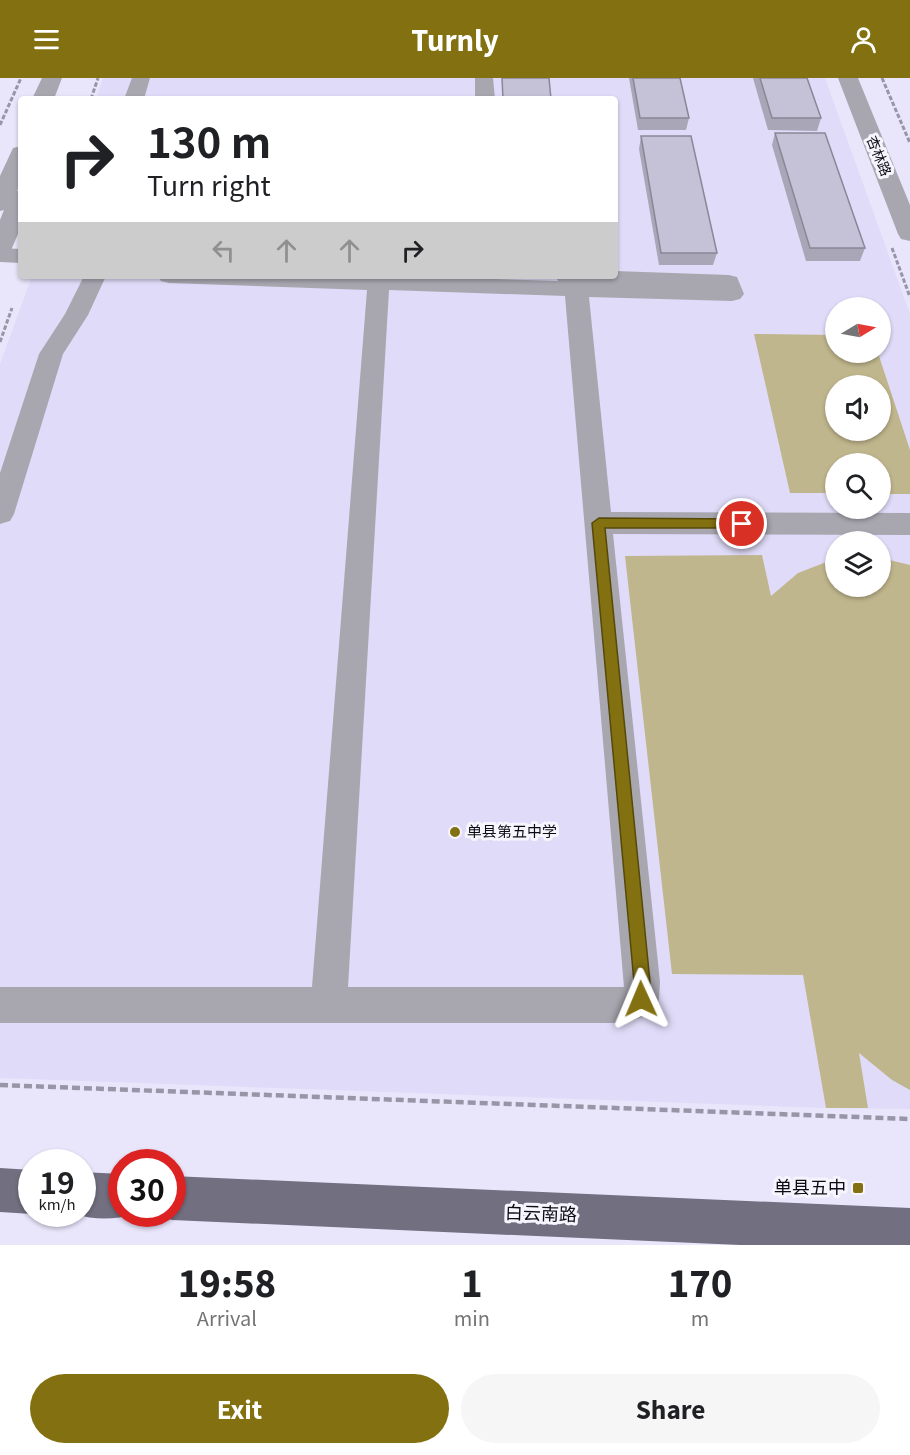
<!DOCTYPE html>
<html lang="en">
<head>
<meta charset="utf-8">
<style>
	body { margin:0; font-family:Georgia,"Noto Sans SC",serif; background:#f6f6f6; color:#202124; height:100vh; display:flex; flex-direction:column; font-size:22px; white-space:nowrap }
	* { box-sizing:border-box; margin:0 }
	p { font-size:20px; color:#757577 }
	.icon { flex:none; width:33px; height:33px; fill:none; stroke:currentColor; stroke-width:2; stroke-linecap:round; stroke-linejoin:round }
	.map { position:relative; height:1167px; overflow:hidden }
	.panel { display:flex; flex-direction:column; background:#fff; flex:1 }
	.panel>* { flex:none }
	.hud { position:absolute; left:18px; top:18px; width:600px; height:183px; border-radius:6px; box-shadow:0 2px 4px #0004; background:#fff; color:#202124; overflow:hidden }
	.needle { width:39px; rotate:80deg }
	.tools { position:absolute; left:825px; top:219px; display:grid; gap:12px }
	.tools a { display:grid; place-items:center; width:66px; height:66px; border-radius:50%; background:#fff; box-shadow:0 2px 4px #0004; font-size:30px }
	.speed { position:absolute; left:18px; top:1071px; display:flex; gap:12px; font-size:30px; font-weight:700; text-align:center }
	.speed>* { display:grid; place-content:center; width:78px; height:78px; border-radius:50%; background:#fff; box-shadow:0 2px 4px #0004; line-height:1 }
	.speed small { font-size:15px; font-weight:400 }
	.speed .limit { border:9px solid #d22; background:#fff; color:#111 }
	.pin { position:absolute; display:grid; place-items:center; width:51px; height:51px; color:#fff; margin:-26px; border:3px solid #fff; border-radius:50%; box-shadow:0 2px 6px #0007 }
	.me { position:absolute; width:66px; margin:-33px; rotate:359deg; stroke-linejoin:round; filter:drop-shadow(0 0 4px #0008) }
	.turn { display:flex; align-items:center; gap:21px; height:126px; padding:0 30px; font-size:27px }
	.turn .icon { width:78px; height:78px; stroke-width:2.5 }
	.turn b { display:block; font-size:42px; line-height:51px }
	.lanes { display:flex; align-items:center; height:57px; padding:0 30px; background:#0003; justify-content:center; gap:30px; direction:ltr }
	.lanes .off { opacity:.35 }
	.eta { display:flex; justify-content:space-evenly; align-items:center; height:102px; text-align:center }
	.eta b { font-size:36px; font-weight:800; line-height:42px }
	.action { display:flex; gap:12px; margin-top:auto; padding:12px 30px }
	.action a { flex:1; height:69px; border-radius:36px; background:#837010; color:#fff; font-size:24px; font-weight:800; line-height:69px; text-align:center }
	.action a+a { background:#f6f6f6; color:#202124 }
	header { display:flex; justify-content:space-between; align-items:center; height:78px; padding:0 30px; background:#837010; color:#fff; font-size:27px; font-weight:800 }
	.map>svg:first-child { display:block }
	.built { fill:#e0dbf8; fill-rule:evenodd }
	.green { fill:#c0b68d; fill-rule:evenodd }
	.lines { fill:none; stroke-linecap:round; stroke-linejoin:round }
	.path-far1 { stroke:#9896a6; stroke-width:3; stroke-dasharray:4.5 2; stroke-linecap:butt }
	.path { stroke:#9896a6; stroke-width:4.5; stroke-dasharray:8 4; stroke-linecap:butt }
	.minor { fill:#a8a7b0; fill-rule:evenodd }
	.tertiary { fill:#a8a7b0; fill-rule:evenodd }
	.primary { fill:#726f80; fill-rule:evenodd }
	.wall { fill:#a9a6b8 }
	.building { fill:#c5c1d6; stroke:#8a8796; stroke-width:1.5 }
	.route { fill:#837010; stroke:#55490a; stroke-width:1.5 }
	.poi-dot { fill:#837010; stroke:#f6f5fe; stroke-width:2 }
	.labels { text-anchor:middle; stroke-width:6; stroke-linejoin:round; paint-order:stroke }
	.far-street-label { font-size:14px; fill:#0d0c13; stroke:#f6f5fe }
	.poi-label { font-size:15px; fill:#0d0c13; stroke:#f6f5fe; text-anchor:start }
	.near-poi-label { font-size:18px; fill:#0d0c13; stroke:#f6f5fe; text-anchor:end }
	.near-street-label { font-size:18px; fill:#0d0c13; stroke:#f6f5fe }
</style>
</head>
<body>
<header><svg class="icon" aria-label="menu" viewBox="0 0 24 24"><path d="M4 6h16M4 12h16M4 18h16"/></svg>Turnly<svg class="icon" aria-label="person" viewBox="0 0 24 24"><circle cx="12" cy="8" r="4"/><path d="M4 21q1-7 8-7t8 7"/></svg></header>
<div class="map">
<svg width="910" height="1167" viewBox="0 0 910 1167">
	<rect width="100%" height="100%" fill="#e9e6fc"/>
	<path class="built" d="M103,0h722l85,236v795l-84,-1 -826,-30v-714l32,-88h583v-177h-519zM836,230h44v44h-44zM836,308h44v44h-44zM836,386h44v44h-44zM836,464h44v44h-44z"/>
	<g class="green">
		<path d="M754,256l81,1 1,17 42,1 32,97v44h-29l-1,-30h-44l-1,29h-45zM836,308h44v44h-44z"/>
		<polygon points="762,477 771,518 798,495 834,481 836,508 880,508 881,480 910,487 910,1012 892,1002 859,975 868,1030 826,1030 803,897 672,896 625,478"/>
	</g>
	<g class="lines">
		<g class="path-far1">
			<polyline points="882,0 910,65"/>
			<polyline points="91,21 98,0"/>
			<polyline points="0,47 21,0"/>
			<polyline points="892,170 910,219"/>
			<polyline points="0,264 12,230"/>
		</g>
		<polyline class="path" points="0,1007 910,1041"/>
		<g class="minor">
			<polygon points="132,0 150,0 144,21 124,21"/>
			<polygon points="475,0 493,0 495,21 475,21"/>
			<polygon points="0,170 21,171 21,185 0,184"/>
			<path d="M615,193l114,4 8,2 7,17 -4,5 -8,2 -143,-4 22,215 299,1v22l-297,-1 47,448 -1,17 -5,13 -28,11h-626v-36h312l55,-697 -198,-7 -8,-2 -3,-5h241l159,5 -3,-5h60zM389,212l176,6 59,691h-276z"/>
			<polygon points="84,198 106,198 88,237 63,276 14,436 10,443 0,446 0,395 39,276 65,236"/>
		</g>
		<g class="tertiary">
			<polygon points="42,0 62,0 54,21 32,21"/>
			<polygon points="838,0 858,0 910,127 910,163 901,161 898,156"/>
			<polygon points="21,68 21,103 17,113 21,112 21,149 9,177 0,180 0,142 4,132 0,133 0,98 13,70"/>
		</g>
		<g class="primary">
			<polygon points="0,1090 32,1092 32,1136 33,1136 32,1136 0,1134"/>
			<path d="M82,1094l40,2v40h11c-16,6 -41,6 -57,0h6z"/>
			<polygon points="172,1098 910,1130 910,1167 740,1167 172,1142 156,1136 172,1136"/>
		</g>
	</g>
	<g class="wall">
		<polygon points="629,0 680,0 689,40 686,52 638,52"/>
		<polygon points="753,0 807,0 821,40 817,53 768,52"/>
		<polygon points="775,55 865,170 860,183 806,183 772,67"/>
		<polygon points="641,58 717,175 713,187 659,187 639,71"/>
	</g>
	<g class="building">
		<polygon points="502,0 549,0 551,21 503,21"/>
		<polygon points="633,0 680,0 689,40 640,40"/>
		<polygon points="760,0 807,0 821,40 772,40"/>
		<polygon points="775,55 825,55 865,170 810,170"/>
		<polygon points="641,58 691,58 717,175 661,175"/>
	</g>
	<polygon class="route" points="599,440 742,441 749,446 742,450 605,450 650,904 647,927 641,929 636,927 633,921 634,904 592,445"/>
	<g class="poi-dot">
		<circle cx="455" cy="754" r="6"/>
		<rect x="852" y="1104" width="12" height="12" rx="3"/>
	</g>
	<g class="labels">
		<g class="far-street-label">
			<text transform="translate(879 78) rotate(68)" y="5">杏林路</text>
		</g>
		<g class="poi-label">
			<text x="467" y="759">单县第五中学</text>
		</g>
		<g class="near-poi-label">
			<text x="846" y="1116">单县五中</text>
		</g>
		<g class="near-street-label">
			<text transform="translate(541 1136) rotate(2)" y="6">白云南路</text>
		</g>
	</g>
</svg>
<div class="tools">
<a><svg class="needle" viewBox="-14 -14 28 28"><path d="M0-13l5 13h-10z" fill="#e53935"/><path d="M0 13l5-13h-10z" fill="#757577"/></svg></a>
<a><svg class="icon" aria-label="sound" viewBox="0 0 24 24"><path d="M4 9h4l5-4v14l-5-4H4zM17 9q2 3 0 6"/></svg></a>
<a><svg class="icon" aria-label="search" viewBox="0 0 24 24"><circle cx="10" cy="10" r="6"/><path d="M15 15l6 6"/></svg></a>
<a><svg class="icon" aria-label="layers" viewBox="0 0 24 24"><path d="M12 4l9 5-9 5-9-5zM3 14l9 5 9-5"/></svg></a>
</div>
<div class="speed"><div>19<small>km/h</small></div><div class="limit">30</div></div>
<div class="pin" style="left:742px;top:446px;background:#d93025"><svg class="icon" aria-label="arrive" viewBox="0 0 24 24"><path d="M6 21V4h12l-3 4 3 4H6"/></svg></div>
<svg class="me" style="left:641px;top:921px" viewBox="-20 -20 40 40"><path d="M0-17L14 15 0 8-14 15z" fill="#837010" stroke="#fff" stroke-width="4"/></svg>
<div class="hud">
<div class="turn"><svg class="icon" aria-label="right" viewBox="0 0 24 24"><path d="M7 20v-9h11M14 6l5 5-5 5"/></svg><div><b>130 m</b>Turn right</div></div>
<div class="lanes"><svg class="icon off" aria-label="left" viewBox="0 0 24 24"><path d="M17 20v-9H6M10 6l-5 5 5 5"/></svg><svg class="icon off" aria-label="ahead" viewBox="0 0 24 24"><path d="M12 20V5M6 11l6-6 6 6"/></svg><svg class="icon off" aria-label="ahead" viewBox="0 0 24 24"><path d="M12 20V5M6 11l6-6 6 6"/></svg><svg class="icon" aria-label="right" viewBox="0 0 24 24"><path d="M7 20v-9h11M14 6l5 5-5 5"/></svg></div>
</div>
</div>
<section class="panel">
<div class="eta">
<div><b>19:58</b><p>Arrival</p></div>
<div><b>1</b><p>min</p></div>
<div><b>170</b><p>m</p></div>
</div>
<div class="action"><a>Exit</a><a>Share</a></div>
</section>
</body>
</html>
